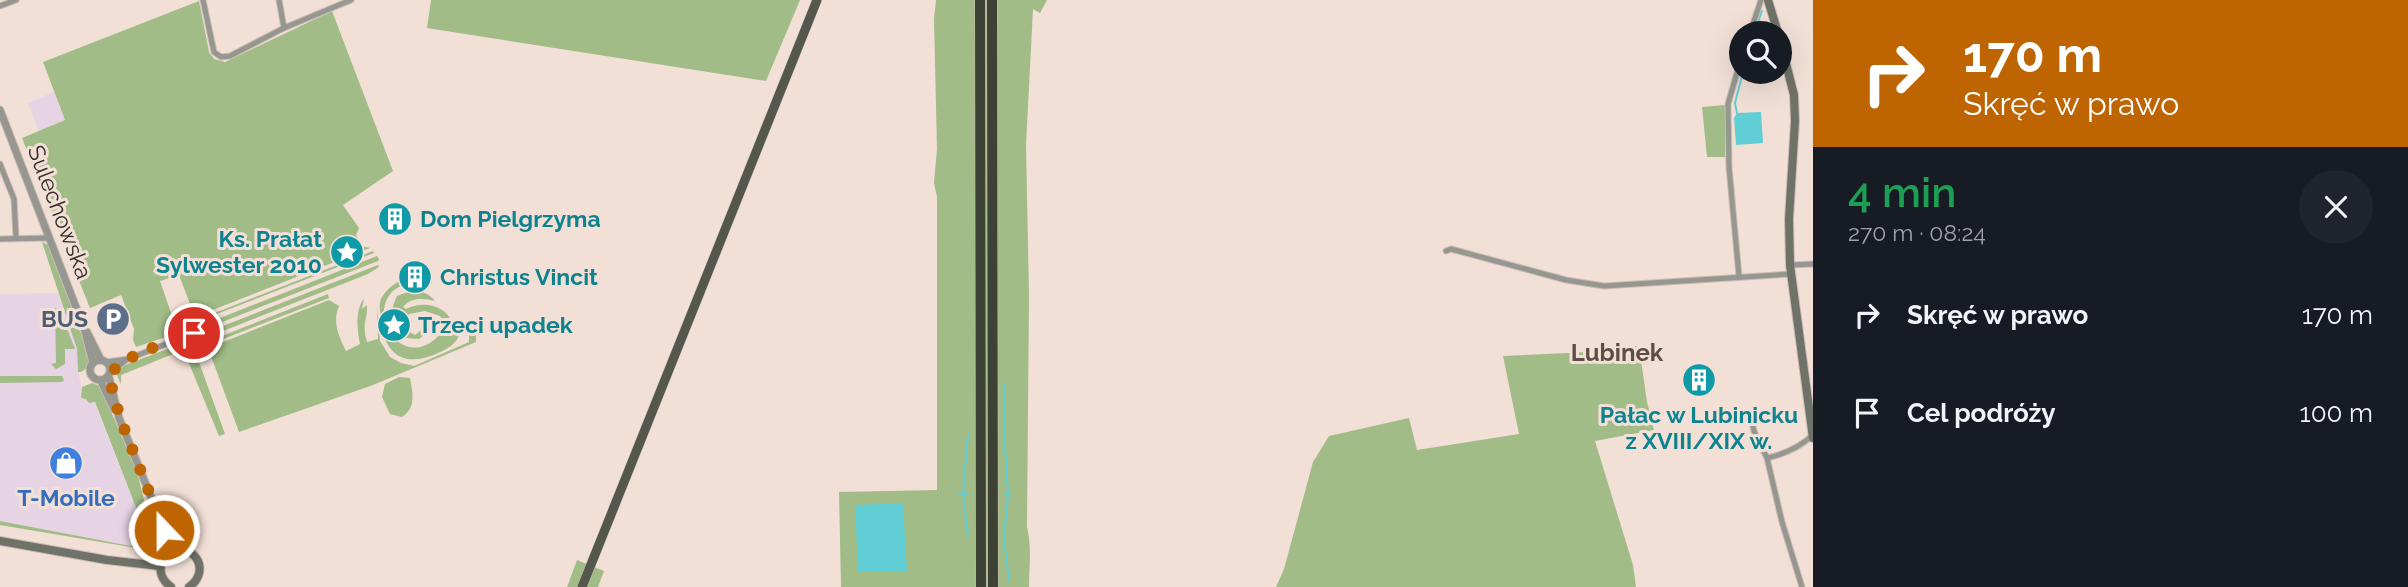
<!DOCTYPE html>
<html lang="pl">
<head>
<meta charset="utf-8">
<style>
	body { margin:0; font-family:Raleway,sans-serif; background:#20242c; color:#f1f3f6; height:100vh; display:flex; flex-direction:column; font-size:26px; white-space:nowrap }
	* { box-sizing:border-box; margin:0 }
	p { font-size:23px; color:#9ea1a6 }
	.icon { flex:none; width:38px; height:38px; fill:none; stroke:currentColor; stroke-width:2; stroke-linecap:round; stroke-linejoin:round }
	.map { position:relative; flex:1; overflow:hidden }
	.sheet { display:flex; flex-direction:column; background:#171b24; width:595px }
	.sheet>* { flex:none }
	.guide { background:#be6502; color:#fff; overflow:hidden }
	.controls { position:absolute; left:1729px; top:21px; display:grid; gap:14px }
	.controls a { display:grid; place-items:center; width:63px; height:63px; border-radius:50%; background:#171b24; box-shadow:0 7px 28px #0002; font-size:35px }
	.pin { position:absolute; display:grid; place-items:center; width:60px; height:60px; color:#fff; margin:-30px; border:4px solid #fff; border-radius:50%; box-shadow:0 2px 7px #0007 }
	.me { position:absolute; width:77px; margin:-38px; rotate:338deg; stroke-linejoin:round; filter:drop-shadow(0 0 5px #0008) }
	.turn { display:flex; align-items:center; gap:24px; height:147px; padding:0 35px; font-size:32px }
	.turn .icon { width:91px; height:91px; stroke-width:2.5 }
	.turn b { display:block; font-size:49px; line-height:60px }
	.round { display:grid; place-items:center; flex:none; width:74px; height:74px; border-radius:37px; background:#20242c }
	.summary { display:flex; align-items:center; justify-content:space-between; height:119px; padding:0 35px }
	h1 { font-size:42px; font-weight:600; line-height:52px; color:#1e9e55 }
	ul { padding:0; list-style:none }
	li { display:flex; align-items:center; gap:21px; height:98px; padding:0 35px }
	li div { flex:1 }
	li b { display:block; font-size:26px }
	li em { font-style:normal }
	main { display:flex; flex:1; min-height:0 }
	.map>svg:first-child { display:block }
	.commercial { fill:#e6d4e5 }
	.green { fill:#a1bc87 }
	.water { fill:#61ced6 }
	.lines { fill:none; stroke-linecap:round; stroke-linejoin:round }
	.stream { stroke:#61ced6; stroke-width:2 }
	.minor-casing { stroke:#ccbcb5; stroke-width:7 }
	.tertiary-casing { stroke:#ccbcb5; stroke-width:9 }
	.secondary-casing { stroke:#ccbcb5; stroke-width:10 }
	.primary-casing { stroke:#ccbcb5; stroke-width:10 }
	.motorway-casing { stroke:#ccbcb5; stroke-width:11 }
	.minor { stroke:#959790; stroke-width:5 }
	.tertiary { stroke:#959790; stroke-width:7 }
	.secondary { stroke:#6f7268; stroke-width:8 }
	.primary { stroke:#54584c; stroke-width:9 }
	.motorway { stroke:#3e4235; stroke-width:10 }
	.route { stroke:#be6502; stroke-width:12; stroke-dasharray:0 21.6 }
	.labels { text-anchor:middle; stroke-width:6; stroke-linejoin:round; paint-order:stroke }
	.street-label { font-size:23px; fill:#352e2b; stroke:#f2e0d7 }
	.culture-label { font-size:23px; font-weight:bold; fill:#0d838f; stroke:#f2e0d7; text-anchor:start }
	.service-label { font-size:23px; font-weight:bold; fill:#4e5e75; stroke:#f2e0d7; text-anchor:end }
	.shop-label { font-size:23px; font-weight:bold; fill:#366cbe; stroke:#f2e0d7 }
	.neighbourhood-label { font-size:24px; font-weight:bold; fill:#5d4e47; stroke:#f2e0d7 }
</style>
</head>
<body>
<main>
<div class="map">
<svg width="1813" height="587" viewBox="0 0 1813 587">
	<rect width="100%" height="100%" fill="#f2e0d7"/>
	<g class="commercial">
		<polygon points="54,92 65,120 39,131 28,103"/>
		<polygon points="58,293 77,349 78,372 82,387 80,392 86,399 94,402 144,528 136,543 131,546 0,521 0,294"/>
	</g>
	<g class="green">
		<polygon points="431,0 800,0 766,81 427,28"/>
		<path d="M936,0h111l-7,13 -7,-4 -7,136 3,149 -2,233c5,20 2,40 2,60h-188l-2,-95 98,-2v-293l-3,-14 3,-34 -3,-130z"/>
		<polygon points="199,1 209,52 214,59 225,62 332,11 393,171 343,205 359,228 356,235 361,246 370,248 195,317 179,275 160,281 178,333 136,347 133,340 134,329 121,295 90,308 22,138 65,120 43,62"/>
		<polygon points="1725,105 1725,157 1707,157 1702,107"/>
		<polygon points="42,242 50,246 89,357 88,367 81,372 78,372 77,349"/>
		<polygon points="373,251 374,253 204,319 204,317"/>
		<polygon points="377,256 379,259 378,261 207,328 205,324"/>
		<polygon points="378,265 379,267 368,274 210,336 208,332"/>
		<path d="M405,278l9,1c-6,5 -17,7 -23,14 -24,28 17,81 51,39l2,-10 -4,-6 -15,-5 -16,3 -4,4 -1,11 11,6 12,-10 -2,-5h6l-5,13 -7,6 -15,-1c-14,-11 -15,-26 -7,-42 15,-6 27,-8 38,5 -13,-3 -24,-4 -32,6l3,2c21,-10 45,-2 50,23h4c-3,12 -11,16 -22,21 -33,15 -53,3 -57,-32 0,-7 -3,-16 0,-22 6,-11 13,-15 24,-21z"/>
		<polygon points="328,294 329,298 213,343 212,340"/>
		<path d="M364,298l-2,11 5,-4c1,16 -6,17 0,37l11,-3 -1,-33 3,35 10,16 11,6 13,3 55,-24v-17l7,-5v22l-103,43 -134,47 -31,-84 121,-48 10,6c-7,16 0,31 7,45l14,-7c-3,-15 -5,-33 4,-46z"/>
		<polygon points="55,308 59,308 75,349 65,349 65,364 56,369 51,364 56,363"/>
		<polygon points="191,340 225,434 219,436 186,356 178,352 121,375 121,385 116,372 125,365"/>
		<polygon points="1639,346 1647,402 1654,430 1595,441 1633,565 1636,587 1276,587 1284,569 1313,462 1329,436 1409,418 1417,450 1519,434 1503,356 1590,352"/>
		<polygon points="0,376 62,376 64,380 62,382 0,383"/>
		<path d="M399,377l11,1c3,15 6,30 -8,39l-12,-3 -8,-17 3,-13z"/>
		<polygon points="92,383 100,386 137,472 156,547 154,551 0,525 0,521 131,546 136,543 144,528 95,402 89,403 86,399 81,398 82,387"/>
		<polygon points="577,560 604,571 598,587 567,587"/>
	</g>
	<g class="water">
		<polygon points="1761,112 1763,143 1736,145 1734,118 1737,113"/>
		<polygon points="903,503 907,571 858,571 855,505"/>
	</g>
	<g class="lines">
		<g class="stream">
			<polyline points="1754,33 1762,11"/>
			<polyline points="1737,113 1735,103 1743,72"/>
			<polyline points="1004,384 1004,431 1008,494"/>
			<polyline points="959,494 968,494"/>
			<polyline points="1004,494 1008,494 1004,540 1009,580"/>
			<polyline points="968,536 963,494 968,435"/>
		</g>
		<g class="minor-casing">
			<g id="minor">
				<polyline points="203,0 214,52 221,57 230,56 284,28 351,0"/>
				<polyline points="279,0 284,28"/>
				<polyline points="0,6 16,0"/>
				<polyline points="1750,33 1761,0"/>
				<polyline points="0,164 14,199 16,238"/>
				<polyline points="0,239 49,238"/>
				<polyline points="1446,251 1451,249 1566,280 1604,286 1791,274"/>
				<polyline points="1790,265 1813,264"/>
				<polyline points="1739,276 1729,167 1728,104 1741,59"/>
				<polyline points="107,362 128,359 194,333"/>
				<polyline points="111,372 125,361"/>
				<polyline points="1751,417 1754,431 1767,458 1782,522 1802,587"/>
				<path d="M1767,458c18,-4 32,-10 46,-23"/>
			</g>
		</g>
		<g class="tertiary-casing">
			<g id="tertiary">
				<polyline points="0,110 84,328 93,363"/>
				<polyline points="87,332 101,360"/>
				<circle cx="100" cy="370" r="10"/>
				<polyline points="109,377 119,418 173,551"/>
				<polyline points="101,381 114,409"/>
			</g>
		</g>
		<g class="secondary-casing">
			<g id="secondary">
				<polyline points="1768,0 1778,33"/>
				<polyline points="1780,40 1794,95 1795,121 1789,219 1790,265 1813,438"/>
				<polyline points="0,541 107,560 160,566"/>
				<path d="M171,587c-12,-9 -14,-21 -4,-32 25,-17 46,15 22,32"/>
			</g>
		</g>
		<g class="primary-casing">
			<polyline id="primary" points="582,587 817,0"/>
		</g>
		<g class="motorway-casing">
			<g id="motorway">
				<polyline points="980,0 981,587"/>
				<polyline points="992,0 993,587"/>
			</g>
		</g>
		<use href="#minor" class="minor"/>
		<use href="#tertiary" class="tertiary"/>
		<use href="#secondary" class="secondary"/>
		<use href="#primary" class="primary"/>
		<use href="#motorway" class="motorway"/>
	</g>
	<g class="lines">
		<path class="route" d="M164,530l-44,-112 -11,-41c9,-21 64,-36 85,-44"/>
	</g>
	<defs>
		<g id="building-disc" transform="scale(1.75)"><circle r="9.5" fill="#0f9aa8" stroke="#f2e0d7"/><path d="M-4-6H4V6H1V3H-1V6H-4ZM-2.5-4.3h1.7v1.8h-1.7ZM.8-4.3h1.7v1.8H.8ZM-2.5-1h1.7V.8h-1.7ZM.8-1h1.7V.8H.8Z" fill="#fff"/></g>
		<g id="sight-disc" transform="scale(1.75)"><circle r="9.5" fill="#0f9aa8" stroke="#f2e0d7"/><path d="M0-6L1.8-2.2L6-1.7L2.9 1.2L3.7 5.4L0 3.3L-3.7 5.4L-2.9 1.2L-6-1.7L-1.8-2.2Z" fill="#fff"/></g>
		<g id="parking-disc" transform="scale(1.75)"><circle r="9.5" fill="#5c6f8a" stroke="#f2e0d7"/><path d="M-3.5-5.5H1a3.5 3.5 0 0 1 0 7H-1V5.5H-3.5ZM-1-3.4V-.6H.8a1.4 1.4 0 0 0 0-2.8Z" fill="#fff"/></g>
		<g id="shop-disc" transform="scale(1.75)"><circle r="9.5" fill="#3f7fe0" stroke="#f2e0d7"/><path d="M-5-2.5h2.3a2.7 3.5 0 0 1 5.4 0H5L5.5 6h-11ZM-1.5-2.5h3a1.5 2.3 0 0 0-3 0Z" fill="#fff"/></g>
	</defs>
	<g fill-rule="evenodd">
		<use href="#building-disc" x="395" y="219"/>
		<use href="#sight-disc" x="347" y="252"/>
		<use href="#building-disc" x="415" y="277"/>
		<use href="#parking-disc" x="113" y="319"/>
		<use href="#sight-disc" x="394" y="325"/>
		<use href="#building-disc" x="1699" y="380"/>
		<use href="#shop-disc" x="66" y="463"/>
	</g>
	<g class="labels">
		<g class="street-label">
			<text transform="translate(60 212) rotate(69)" y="8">Sulechowska</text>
		</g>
		<g class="culture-label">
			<text x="420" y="227">Dom Pielgrzyma</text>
			<text x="322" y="247" text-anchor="end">Ks. Prałat<tspan x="322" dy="26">Sylwester 2010</tspan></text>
			<text x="440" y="285">Christus Vincit</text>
			<text x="418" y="333">Trzeci upadek</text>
			<text x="1699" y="423" text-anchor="middle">Pałac w Lubinicku<tspan x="1699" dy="26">z XVIII/XIX w.</tspan></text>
		</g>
		<g class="service-label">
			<text x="88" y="327">BUS</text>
		</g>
		<g class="shop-label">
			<text x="66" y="506">T-Mobile</text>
		</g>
		<g class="neighbourhood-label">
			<text x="1617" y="361">Lubinek</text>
		</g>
	</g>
</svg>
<div class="controls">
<a><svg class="icon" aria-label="search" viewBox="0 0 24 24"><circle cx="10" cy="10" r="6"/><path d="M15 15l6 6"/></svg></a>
</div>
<div class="pin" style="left:194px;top:333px;background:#d93025"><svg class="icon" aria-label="arrive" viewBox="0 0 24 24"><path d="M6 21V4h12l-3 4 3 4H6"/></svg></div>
<svg class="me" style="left:164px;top:530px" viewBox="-20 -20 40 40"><circle r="17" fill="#be6502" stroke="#fff" stroke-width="3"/><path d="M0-11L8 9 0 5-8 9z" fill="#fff"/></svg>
</div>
<section class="sheet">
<div class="guide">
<div class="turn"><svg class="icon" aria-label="right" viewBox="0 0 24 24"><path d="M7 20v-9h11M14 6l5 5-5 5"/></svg><div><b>170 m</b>Skręć w prawo</div></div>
</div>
<div class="summary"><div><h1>4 min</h1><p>270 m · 08:24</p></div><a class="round"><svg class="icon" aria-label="close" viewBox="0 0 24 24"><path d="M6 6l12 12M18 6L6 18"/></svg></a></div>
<ul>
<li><svg class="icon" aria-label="right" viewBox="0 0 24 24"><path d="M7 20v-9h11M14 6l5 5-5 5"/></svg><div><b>Skręć w prawo</b></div><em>170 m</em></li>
<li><svg class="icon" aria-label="arrive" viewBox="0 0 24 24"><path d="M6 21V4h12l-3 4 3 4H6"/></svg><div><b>Cel podróży</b></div><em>100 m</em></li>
</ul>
</section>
</main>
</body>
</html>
